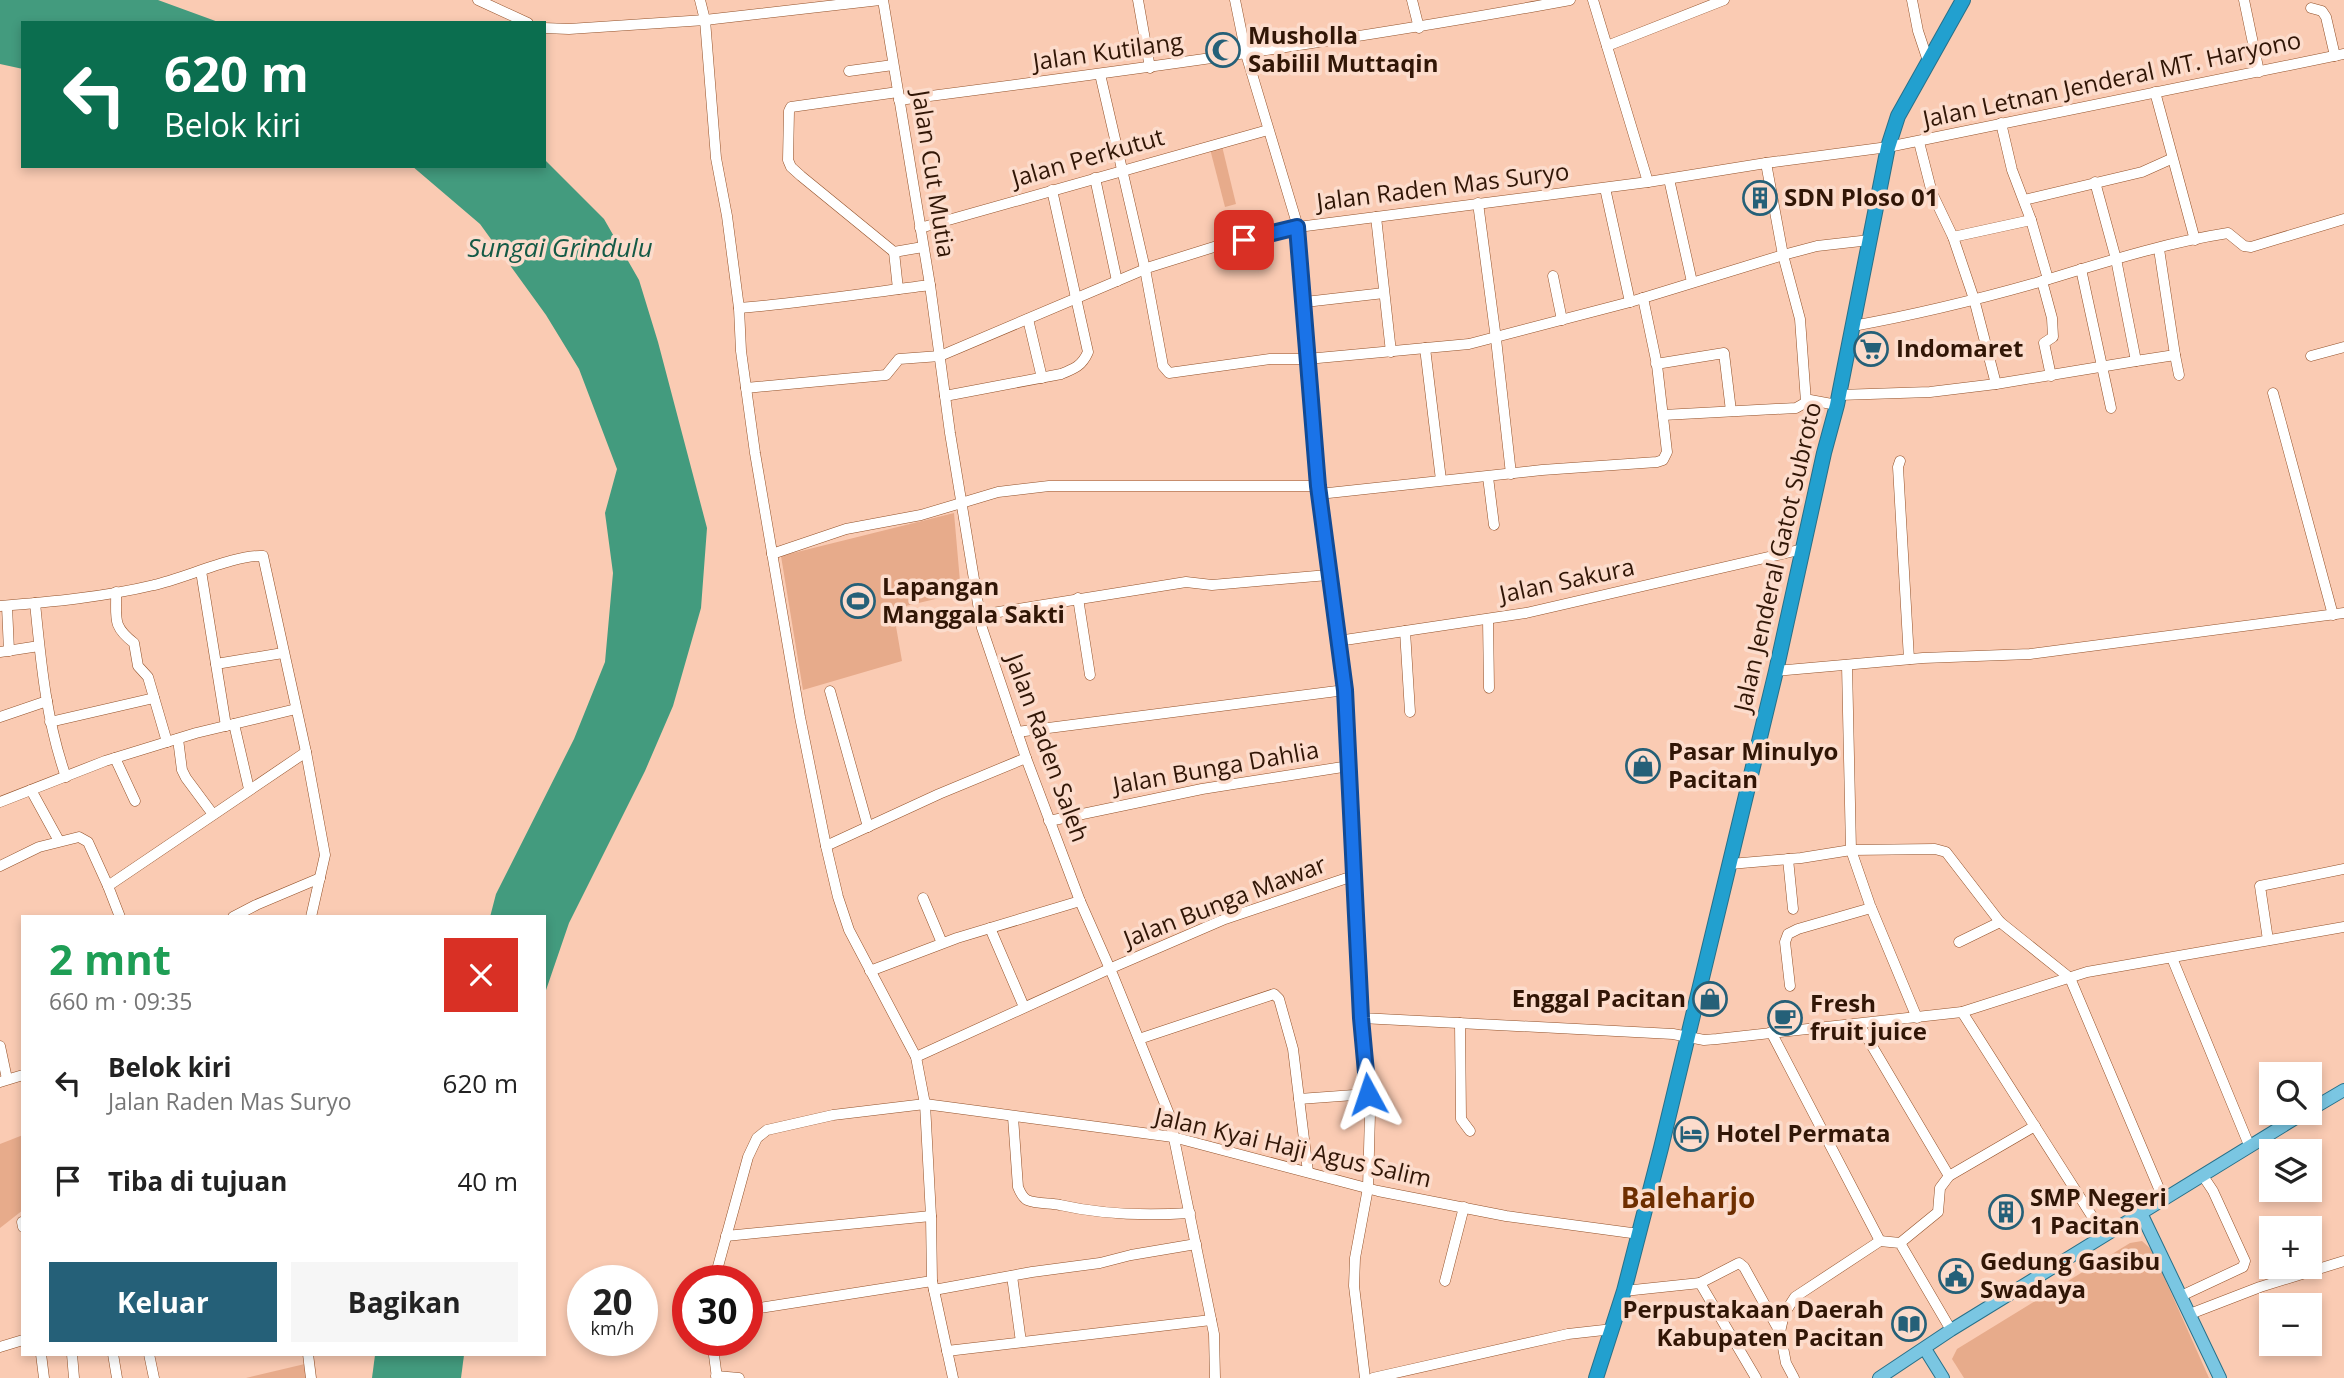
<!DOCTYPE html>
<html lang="id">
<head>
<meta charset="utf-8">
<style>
	body { margin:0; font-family:"Open Sans",sans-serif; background:#f6f6f6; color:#222; height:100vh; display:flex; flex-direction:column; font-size:26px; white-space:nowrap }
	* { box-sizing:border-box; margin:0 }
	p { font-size:23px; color:#767676 }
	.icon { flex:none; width:38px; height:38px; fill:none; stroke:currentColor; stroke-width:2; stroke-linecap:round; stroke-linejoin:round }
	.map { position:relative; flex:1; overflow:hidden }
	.details { position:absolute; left:21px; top:915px; width:525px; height:441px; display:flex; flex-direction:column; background:#fff; border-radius:0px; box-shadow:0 4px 10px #0003 }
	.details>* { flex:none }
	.hud { position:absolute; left:21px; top:21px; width:525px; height:147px; border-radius:0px; box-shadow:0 4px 10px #0003; background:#0b6e4f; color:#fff; overflow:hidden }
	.tools { position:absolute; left:2259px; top:1062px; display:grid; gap:14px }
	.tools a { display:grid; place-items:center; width:63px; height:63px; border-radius:0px; background:#fff; box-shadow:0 4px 10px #0003; font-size:35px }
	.speed { position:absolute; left:567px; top:1265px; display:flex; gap:14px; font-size:35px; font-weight:700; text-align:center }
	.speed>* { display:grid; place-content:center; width:91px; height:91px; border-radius:50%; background:#fff; box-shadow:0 4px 10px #0003; line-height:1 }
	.speed small { font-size:18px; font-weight:400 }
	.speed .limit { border:10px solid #d22; background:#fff; color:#111 }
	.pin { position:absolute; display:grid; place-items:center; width:60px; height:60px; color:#fff; margin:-30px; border-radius:14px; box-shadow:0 4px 10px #0006 }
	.me { position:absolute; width:77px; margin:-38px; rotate:355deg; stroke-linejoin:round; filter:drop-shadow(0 0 5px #0008) }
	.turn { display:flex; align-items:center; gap:24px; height:147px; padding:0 28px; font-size:32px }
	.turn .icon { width:91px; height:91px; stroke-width:2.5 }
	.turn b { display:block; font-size:49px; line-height:60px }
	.round { display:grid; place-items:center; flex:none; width:74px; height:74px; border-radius:0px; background:#f6f6f6 }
	.summary { display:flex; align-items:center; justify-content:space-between; height:119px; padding:0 28px }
	h1 { font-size:42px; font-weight:700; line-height:52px; color:#1e9e55 }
	.button { display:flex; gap:14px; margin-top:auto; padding:14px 28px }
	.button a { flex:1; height:80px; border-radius:0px; background:#256078; color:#fff; font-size:28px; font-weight:700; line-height:80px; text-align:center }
	.button a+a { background:#f6f6f6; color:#222 }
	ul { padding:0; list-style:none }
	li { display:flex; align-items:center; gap:21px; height:98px; padding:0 28px }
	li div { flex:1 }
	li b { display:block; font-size:26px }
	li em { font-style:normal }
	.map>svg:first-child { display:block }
	.green { fill:#e7ab8b }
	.water { fill:#439b7e }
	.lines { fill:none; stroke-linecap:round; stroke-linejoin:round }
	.minor-casing { stroke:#935129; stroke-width:11 }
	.major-casing { stroke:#277089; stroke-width:14 }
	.highway-casing { stroke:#277089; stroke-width:16 }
	.minor { stroke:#fff; stroke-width:10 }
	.major { stroke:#7ac6e2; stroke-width:12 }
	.highway { stroke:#22a0cf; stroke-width:14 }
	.route-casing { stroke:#114b97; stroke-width:18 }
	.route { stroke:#1a73e8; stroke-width:12 }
	.labels { text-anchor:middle; stroke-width:7; stroke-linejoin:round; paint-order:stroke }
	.poi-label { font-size:24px; font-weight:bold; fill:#311606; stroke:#fcdccc; text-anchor:start }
	.street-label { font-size:24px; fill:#311606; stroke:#fcdccc }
	.water-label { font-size:26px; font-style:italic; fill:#145a46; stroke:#fcdccc }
	.quarter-label { font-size:28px; font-weight:bold; fill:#6d2e00; stroke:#fcdccc }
</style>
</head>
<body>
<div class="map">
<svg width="2344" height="1378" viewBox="0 0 2344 1378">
	<rect width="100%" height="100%" fill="#facbb3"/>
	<g class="green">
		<polygon points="1222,146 1236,204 1225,207 1210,149"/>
		<polygon points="954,513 961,593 893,609 902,661 803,690 781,556"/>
		<polygon points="23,1135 23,1210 0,1228 0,1144"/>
		<polygon points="2142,1241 2152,1250 2209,1378 1964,1378 1952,1359 1957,1349 2130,1243"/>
		<polygon points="309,1363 311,1378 246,1378"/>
	</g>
	<g class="water">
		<polygon points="0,0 158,0 221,23 23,23 23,69 0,64"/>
		<polygon points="544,159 604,219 639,280 658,342 707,528 701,608 673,706 645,771 569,923 544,996 544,917 490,917 496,894 574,739 605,662 613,573 605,513 617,469 579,369 546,315 480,224 412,166 544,166"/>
		<polygon points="375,1355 464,1355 461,1378 372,1378"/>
	</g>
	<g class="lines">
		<g class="minor-casing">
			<g id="minor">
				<polyline points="478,0 528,23"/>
				<polyline points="700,0 705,20 716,158 727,216 739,308 741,351 755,453 800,717 826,846 838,897 849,930 916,1057 925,1104 931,1216 932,1281 953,1378"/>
				<polyline points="883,0 930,285 950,433 982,628 1026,758 1080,901 1114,978 1169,1114 1214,1334 1215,1378"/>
				<polyline points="1138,0 1150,68"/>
				<polyline points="1235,0 1246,54 1298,227 1318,486 1345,690 1361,1018 1370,1113 1368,1188 1355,1258 1354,1286 1365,1378"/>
				<polyline points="1412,0 1419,28"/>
				<polyline points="1593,0 1648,182"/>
				<polyline points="1912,0 1918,31 1928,61"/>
				<polyline points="2244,0 2259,72"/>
				<polyline points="2311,8 2322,11 2326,17 2335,56"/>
				<polyline points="544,28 569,29 705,20 880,0"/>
				<polyline points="1607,46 1724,0"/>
				<polyline points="849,71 893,65"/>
				<polyline points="1100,74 1145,269 1163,366 1169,373 1270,359 1307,359 1469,344 1630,302 1783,255 1817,246 1870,240"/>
				<polyline points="898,92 791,107 789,111 788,160 791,167 801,176 894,252 923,247"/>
				<polyline points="2155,92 2195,240"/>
				<path d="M899,100c225,-29 449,-59 671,-100"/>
				<polyline points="2001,123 2012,170 2031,220 2048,279"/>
				<polyline points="1919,142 1932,193 1953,237 1974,299 1996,384"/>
				<polyline points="1766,163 1783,255 1800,319 1806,402"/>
				<polyline points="1095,178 1117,281"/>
				<polyline points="1669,179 1692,282"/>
				<polyline points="1605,188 1630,302"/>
				<polyline points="2024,200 2142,172 2171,159"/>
				<polyline points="1478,203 1496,339 1511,474"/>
				<polyline points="1376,217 1391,352"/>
				<polyline points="920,228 1268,130"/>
				<polyline points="1953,237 2031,220"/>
				<polyline points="894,252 898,289"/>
				<polyline points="2081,269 2111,408"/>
				<polyline points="1553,276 1562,320"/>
				<polyline points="2042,281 2052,318 2053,337 2044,343 2051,376"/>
				<polyline points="1305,302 1384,293"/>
				<path d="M739,308c64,-5 127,-15 191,-23"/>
				<polyline points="1028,319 1042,378"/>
				<path d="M1853,326c61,-11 123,-26 183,-43 63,-19 127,-40 192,-50l16,13 7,1 93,-28"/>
				<polyline points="1425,348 1441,480"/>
				<polyline points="2175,355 2179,375"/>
				<polyline points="2311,356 2344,347"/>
				<polyline points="2136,361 2175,355 2159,249"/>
				<polyline points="1656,364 1724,353 1731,411"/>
				<polyline points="746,388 886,375 899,359 940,356 1150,267 1217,246 1298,227 1648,182 1766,163 1888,147 2344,54"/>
				<polyline points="2273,393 2333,615"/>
				<polyline points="1839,395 1930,392 1996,384 2136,361 2116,259 2095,182"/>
				<path d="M945,396l116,-22c13,-5 21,-8 27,-22l-36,-162"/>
				<polyline points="1663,415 1796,408 1810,400 1837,405"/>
				<polyline points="1900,461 1898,467 1909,659"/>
				<polyline points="1488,477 1494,525"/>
				<polyline points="1319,494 1542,470 1657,462 1663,460 1667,452 1657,365 1643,298"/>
				<polyline points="772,554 846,529 921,515 998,492 1049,486 1318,486"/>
				<polyline points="201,571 226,726"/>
				<path d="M116,592c1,26 -5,33 18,51l4,23 10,11 19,65"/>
				<polyline points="1078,598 1090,675"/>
				<path d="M35,603c6,60 11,117 31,174"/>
				<path d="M0,606c51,-4 104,-9 154,-21 29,-6 82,-31 109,-29l43,196 19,103 -14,62"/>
				<polyline points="7,606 9,651"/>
				<polyline points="980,615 1186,582 1212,585 1328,575"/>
				<polyline points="1488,619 1489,688"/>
				<polyline points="1405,631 1410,712"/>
				<polyline points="1338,641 1526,613 1803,549"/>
				<polyline points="0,652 39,646"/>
				<polyline points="216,664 283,653"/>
				<polyline points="1847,665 1851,850 1870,905 1917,1018"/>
				<polyline points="1776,671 1923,658 2030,654 2344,613"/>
				<polyline points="830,691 868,827"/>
				<polyline points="0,717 47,701"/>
				<polyline points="50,722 154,698"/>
				<polyline points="234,724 249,789"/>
				<polyline points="1017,732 1345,690"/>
				<polyline points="178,739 182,770 186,778 212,813"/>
				<polyline points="115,758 135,801"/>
				<polyline points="31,790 59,841"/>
				<polyline points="0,802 105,761 196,733 296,709"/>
				<polyline points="1049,821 1202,789 1349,766"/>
				<polyline points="826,846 939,794 1026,758"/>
				<polyline points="1788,859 1793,909"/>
				<polyline points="1730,864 1801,858 1851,850 1935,849 1946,852 2000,922 2070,978 2163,1198"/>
				<polyline points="0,866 39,847 79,837 88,842 108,886"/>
				<polyline points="923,898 942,943"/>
				<polyline points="120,917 108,886 306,752"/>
				<polyline points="233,917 256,905 320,878"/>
				<polyline points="990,928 1024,1007"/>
				<polyline points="2268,940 2260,886 2344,869"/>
				<polyline points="1959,942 2000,922"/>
				<polyline points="2172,958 2249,1145"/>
				<polyline points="870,971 957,938 1080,901"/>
				<polyline points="1790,986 1785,942 1788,934 1798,929 1871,908"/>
				<polyline points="1962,1012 2104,1235"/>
				<polyline points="1361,1018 1673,1034 1704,1040 1717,1039 1962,1012 2087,972 2344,927"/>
				<polyline points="1460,1023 1461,1119 1470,1131"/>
				<polyline points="1859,1024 1949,1176"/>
				<polyline points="1771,1032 1880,1241"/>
				<polyline points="1139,1039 1274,994 1279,999 1293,1049 1308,1172"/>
				<polyline points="0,1046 7,1079"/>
				<polyline points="916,1057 1109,969 1225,919 1356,875"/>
				<polyline points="0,1082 23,1075"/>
				<polyline points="1299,1099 1368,1094"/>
				<path d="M1013,1117l5,70c2,5 4,10 9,13 9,4 23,3 33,5 44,10 85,11 130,8"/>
				<polyline points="22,1222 23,1227"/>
				<polyline points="726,1236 931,1216"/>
				<polyline points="1900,1243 1938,1212 1940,1188 1949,1176 2035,1126"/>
				<polyline points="1012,1276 1021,1342"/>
				<polyline points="714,1281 748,1157 757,1138 767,1130 833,1115 925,1104 1173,1137 1378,1191 1506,1216 1639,1234"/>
				<polyline points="1445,1281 1464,1207"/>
				<polyline points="1700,1283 1739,1263 1744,1267 1780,1332"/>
				<polyline points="934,1290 1032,1272 1100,1263 1131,1255 1196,1244"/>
				<polyline points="1624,1291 1700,1283 1756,1378"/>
				<polyline points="2181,1296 2243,1267 2245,1261 2213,1191 2203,1176"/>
				<polyline points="747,1310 932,1281"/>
				<polyline points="2190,1314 2260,1287 2344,1261"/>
				<polyline points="712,1340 717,1378"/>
				<polyline points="0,1347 23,1340"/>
				<polyline points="947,1351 1211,1320"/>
				<polyline points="41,1354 44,1378"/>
				<polyline points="72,1354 74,1378"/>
				<polyline points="113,1354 117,1378"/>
				<polyline points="149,1354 154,1378"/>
				<polyline points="308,1354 311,1378"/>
				<polyline points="716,1376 739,1378"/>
				<polyline points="1373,1378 1568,1334 1613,1329"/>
				<polyline points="1794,1378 1786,1363 1780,1332 1784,1314 1795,1297 1880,1241 1900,1243 1951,1330"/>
			</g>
		</g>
		<g class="major-casing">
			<g id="major">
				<polyline points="2310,1110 2344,1090"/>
				<polyline points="2141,1213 2220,1378"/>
				<polyline points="1925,1349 1943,1378"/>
				<polyline points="1879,1378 1951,1330 2304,1113"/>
			</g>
		</g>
		<g class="highway-casing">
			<polyline id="highway" points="1596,1378 1624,1291 1661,1148 1776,671 1824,453 1837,405 1888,147 1898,116 1963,0"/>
		</g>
		<use href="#minor" class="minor"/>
		<use href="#major" class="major"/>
		<use href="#highway" class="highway"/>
	</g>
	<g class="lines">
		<g class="route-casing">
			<polyline id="route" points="1244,240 1297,227 1318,486 1345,690 1361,1018 1368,1094"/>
		</g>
		<use href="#route" class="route"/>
	</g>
	<defs>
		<g id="mosque-ring" transform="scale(1.75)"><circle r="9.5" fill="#fcdccc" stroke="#256078" stroke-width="1.5"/><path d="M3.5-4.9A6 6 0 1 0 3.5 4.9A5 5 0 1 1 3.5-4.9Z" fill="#256078"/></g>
		<g id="building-ring" transform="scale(1.75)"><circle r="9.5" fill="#fcdccc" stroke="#256078" stroke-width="1.5"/><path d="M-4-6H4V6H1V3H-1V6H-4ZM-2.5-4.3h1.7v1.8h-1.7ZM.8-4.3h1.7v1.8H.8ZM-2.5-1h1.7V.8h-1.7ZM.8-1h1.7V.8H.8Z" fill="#256078"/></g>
		<g id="supermarket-ring" transform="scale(1.75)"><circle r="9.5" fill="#fcdccc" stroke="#256078" stroke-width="1.5"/><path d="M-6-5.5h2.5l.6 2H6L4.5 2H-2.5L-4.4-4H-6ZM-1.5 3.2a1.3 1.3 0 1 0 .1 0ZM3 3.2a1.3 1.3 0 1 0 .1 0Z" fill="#256078"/></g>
		<g id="stadium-ring" transform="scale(1.75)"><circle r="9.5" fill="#fcdccc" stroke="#256078" stroke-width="1.5"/><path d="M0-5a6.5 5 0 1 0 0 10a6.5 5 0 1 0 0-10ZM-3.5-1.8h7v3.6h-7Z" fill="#256078"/></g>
		<g id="shop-ring" transform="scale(1.75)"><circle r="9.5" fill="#fcdccc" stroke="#256078" stroke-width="1.5"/><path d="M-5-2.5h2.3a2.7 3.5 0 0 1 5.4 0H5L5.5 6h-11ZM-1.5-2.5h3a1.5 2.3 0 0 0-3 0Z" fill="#256078"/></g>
		<g id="cafe-ring" transform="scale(1.75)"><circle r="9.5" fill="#fcdccc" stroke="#256078" stroke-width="1.5"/><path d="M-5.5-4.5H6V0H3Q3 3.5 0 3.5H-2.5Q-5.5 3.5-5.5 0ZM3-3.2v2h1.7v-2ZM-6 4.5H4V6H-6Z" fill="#256078"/></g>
		<g id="hotel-ring" transform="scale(1.75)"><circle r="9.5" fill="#fcdccc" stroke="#256078" stroke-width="1.5"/><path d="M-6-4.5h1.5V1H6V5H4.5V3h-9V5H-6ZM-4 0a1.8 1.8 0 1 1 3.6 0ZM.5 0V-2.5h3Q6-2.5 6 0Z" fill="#256078"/></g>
		<g id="civic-ring" transform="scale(1.75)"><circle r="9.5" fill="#fcdccc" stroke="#256078" stroke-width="1.5"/><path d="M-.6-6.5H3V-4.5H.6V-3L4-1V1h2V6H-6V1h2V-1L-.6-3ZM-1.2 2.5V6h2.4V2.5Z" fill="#256078"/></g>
		<g id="library-ring" transform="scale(1.75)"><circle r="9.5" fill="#fcdccc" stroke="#256078" stroke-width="1.5"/><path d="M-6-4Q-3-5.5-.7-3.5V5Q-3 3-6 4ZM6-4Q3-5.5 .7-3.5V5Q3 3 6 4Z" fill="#256078"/></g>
	</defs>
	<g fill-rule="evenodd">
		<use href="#mosque-ring" x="1223" y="50"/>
		<use href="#building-ring" x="1760" y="198"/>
		<use href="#supermarket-ring" x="1871" y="349"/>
		<use href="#stadium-ring" x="858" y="601"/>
		<use href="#shop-ring" x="1643" y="766"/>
		<use href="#shop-ring" x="1710" y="999"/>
		<use href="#cafe-ring" x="1785" y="1018"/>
		<use href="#hotel-ring" x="1691" y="1134"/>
		<use href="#building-ring" x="2006" y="1212"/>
		<use href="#civic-ring" x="1956" y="1276"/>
		<use href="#library-ring" x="1909" y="1324"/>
	</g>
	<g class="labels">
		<g class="poi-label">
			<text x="1248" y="44">Musholla<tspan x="1248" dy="28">Sabilil Muttaqin</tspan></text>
			<text x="1784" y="206">SDN Ploso 01</text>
			<text x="1896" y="357">Indomaret</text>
			<text x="882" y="595">Lapangan<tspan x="882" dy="28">Manggala Sakti</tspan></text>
			<text x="1668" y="760">Pasar Minulyo<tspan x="1668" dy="28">Pacitan</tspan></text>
			<text x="1686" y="1007" text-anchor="end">Enggal Pacitan</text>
			<text x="1810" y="1012">Fresh<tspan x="1810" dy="28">fruit juice</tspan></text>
			<text x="1716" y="1142">Hotel Permata</text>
			<text x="2030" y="1206">SMP Negeri<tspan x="2030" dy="28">1 Pacitan</tspan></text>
			<text x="1980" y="1270">Gedung Gasibu<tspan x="1980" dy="28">Swadaya</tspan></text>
			<text x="1884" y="1318" text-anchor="end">Perpustakaan Daerah<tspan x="1884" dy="28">Kabupaten Pacitan</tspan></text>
		</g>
		<g class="street-label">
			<text transform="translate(1108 52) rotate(-8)" y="8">Jalan Kutilang</text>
			<text transform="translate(2112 80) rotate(-12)" y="8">Jalan Letnan Jenderal MT. Haryono</text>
			<text transform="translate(1088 158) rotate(-16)" y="8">Jalan Perkutut</text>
			<text transform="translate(933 174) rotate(81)" y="8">Jalan Cut Mutia</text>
			<text transform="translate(1443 187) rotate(-7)" y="8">Jalan Raden Mas Suryo</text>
			<text transform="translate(1778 557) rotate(-77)" y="8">Jalan Jenderal Gatot Subroto</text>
			<text transform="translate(1567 581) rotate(-12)" y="8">Jalan Sakura</text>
			<text transform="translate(1047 748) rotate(70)" y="8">Jalan Raden Saleh</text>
			<text transform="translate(1216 768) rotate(-10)" y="8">Jalan Bunga Dahlia</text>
			<text transform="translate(1225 902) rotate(-21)" y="8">Jalan Bunga Mawar</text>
			<text transform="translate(1293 1148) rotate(13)" y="8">Jalan Kyai Haji Agus Salim</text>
		</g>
		<g class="water-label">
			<text x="560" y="257">Sungai Grindulu</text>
		</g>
		<g class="quarter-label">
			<text x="1688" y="1208">Baleharjo</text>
		</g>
	</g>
</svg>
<div class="tools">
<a><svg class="icon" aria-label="search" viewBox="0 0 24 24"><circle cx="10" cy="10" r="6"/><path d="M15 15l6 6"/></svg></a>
<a><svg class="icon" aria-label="layers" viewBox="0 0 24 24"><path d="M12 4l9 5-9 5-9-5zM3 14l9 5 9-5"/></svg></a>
<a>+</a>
<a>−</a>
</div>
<div class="speed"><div>20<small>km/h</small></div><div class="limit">30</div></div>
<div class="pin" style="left:1244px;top:240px;background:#d93025"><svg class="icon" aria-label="arrive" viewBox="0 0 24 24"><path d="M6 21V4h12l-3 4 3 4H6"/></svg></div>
<svg class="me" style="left:1368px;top:1094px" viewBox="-20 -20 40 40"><path d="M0-17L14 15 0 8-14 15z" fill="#1a73e8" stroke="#fff" stroke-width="4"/></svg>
<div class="hud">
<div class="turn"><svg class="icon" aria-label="left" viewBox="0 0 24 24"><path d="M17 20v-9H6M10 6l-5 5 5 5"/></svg><div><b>620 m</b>Belok kiri</div></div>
</div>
<section class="details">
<div class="summary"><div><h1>2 mnt</h1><p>660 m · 09:35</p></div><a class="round" style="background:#d93025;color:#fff"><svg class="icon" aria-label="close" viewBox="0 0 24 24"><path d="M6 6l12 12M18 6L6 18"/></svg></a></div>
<ul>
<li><svg class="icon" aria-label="left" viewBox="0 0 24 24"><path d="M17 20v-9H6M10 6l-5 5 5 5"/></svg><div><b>Belok kiri</b><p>Jalan Raden Mas Suryo</p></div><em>620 m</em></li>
<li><svg class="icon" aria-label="arrive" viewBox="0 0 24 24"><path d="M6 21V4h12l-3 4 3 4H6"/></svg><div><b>Tiba di tujuan</b></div><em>40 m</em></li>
</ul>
<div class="button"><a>Keluar</a><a>Bagikan</a></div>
</section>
</div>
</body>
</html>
